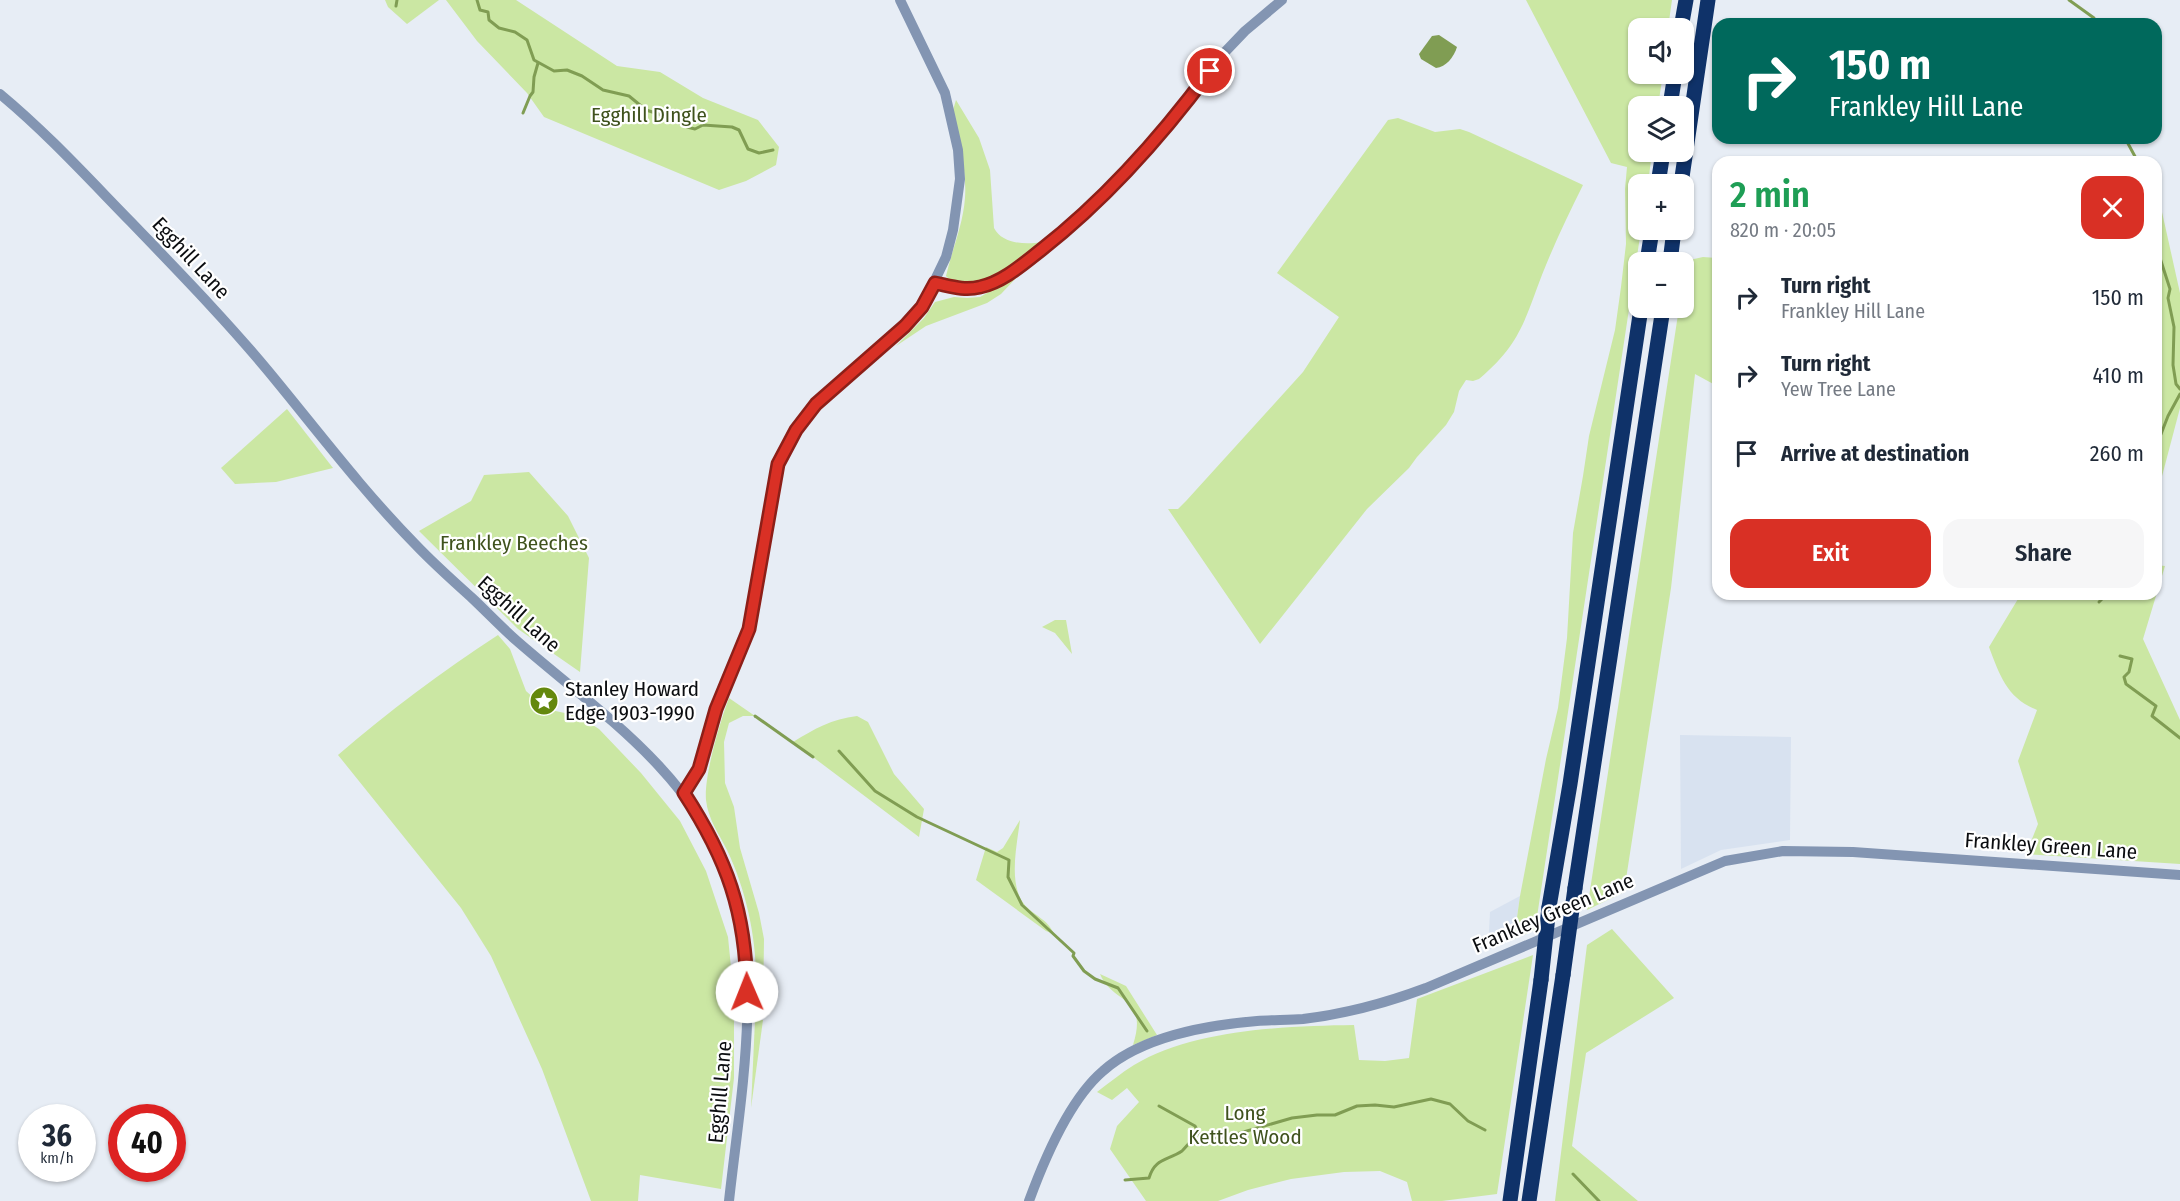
<!DOCTYPE html>
<html lang="en">
<head>
<meta charset="utf-8">
<style>
	body { margin:0; font-family:"Fira Sans Condensed",sans-serif; background:#f6f6f7; color:#1f2937; height:100vh; display:flex; flex-direction:column; font-size:22px; white-space:nowrap }
	* { box-sizing:border-box; margin:0 }
	p { font-size:20px; color:#747a83 }
	.icon { flex:none; width:33px; height:33px; fill:none; stroke:currentColor; stroke-width:2; stroke-linecap:round; stroke-linejoin:round }
	.map { position:relative; flex:1; overflow:hidden }
	.side { position:absolute; left:1712px; top:156px; width:450px; height:444px; display:flex; flex-direction:column; background:#fff; border-radius:18px; box-shadow:0 2px 4px #0004 }
	.side>* { flex:none }
	.hud { position:absolute; left:1712px; top:18px; width:450px; height:126px; border-radius:18px; box-shadow:0 2px 4px #0004; background:#00695c; color:#fff; overflow:hidden }
	.fabs { position:absolute; left:1628px; top:18px; display:grid; gap:12px }
	.fabs a { display:grid; place-items:center; width:66px; height:66px; border-radius:12px; background:#fff; box-shadow:0 2px 4px #0004; font-size:30px }
	.speed { position:absolute; left:18px; top:1104px; display:flex; gap:12px; font-size:30px; font-weight:700; text-align:center }
	.speed>* { display:grid; place-content:center; width:78px; height:78px; border-radius:50%; background:#fff; box-shadow:0 2px 4px #0004; line-height:1 }
	.speed small { font-size:15px; font-weight:400 }
	.speed .limit { border:9px solid #d22; background:#fff; color:#111 }
	.pin { position:absolute; display:grid; place-items:center; width:51px; height:51px; color:#fff; margin:-26px; border:3px solid #fff; border-radius:50%; box-shadow:0 2px 6px #0007 }
	.me { position:absolute; width:66px; margin:-33px; rotate:359deg; stroke-linejoin:round; filter:drop-shadow(0 0 4px #0008) }
	.turn { display:flex; align-items:center; gap:21px; height:126px; padding:0 18px; font-size:27px }
	.turn .icon { width:78px; height:78px; stroke-width:2.5 }
	.turn b { display:block; font-size:42px; line-height:51px }
	.round { display:grid; place-items:center; flex:none; width:63px; height:63px; border-radius:18px; background:#f6f6f7 }
	.summary { display:flex; align-items:center; justify-content:space-between; height:102px; padding:0 18px }
	h1 { font-size:36px; font-weight:600; line-height:45px; color:#1e9e55 }
	.action { display:flex; gap:12px; margin-top:auto; padding:12px 18px }
	.action a { flex:1; height:69px; border-radius:18px; background:#d93025; color:#fff; font-size:24px; font-weight:600; line-height:69px; text-align:center }
	.action a+a { background:#f6f6f7; color:#1f2937 }
	ul { padding:0; list-style:none }
	li { display:flex; align-items:center; gap:18px; height:78px; padding:0 18px }
	li div { flex:1 }
	li b { display:block; font-size:22px }
	li em { font-style:normal }
	.map>svg:first-child { display:block }
	.built { fill:#d8e2f0 }
	.green { fill:#cbe7a3 }
	.water { fill:#809d53 }
	.lines { fill:none; stroke-linecap:round; stroke-linejoin:round }
	.stream { stroke:#809d53; stroke-width:3 }
	.minor { stroke:#8395b2; stroke-width:10 }
	.highway { stroke:#0f3269; stroke-width:15 }
	.highway-bridge { stroke:#0f3269; stroke-width:15 }
	.route-casing { stroke:#8d1f18; stroke-width:15 }
	.route { stroke:#d93025; stroke-width:10 }
	.labels { text-anchor:middle; stroke-width:4.5; stroke-linejoin:round; paint-order:stroke }
	.park-label { font-size:21px; fill:#3f521d; stroke:#fff }
	.street-label { font-size:21px; fill:#0b0d10; stroke:#fff }
	.poi-label { font-size:21px; fill:#0b0d10; stroke:#fff; text-anchor:start }
</style>
</head>
<body>
<div class="map">
<svg width="2180" height="1201" viewBox="0 0 2180 1201">
	<rect width="100%" height="100%" fill="#e7edf5"/>
	<g class="built">
		<polygon points="1680,735 1791,737 1790,840 1721,850 1681,869"/>
		<polygon points="1520,896 1514,939 1488,950 1490,912"/>
	</g>
	<g class="green">
		<polygon points="385,0 439,0 407,24 388,7"/>
		<polygon points="446,0 516,0 617,66 660,72 703,98 758,120 779,147 776,165 746,181 719,190 544,117 527,93 477,41"/>
		<polygon points="1526,0 1672,0 1668,28 1638,28 1638,74 1663,74 1658,106 1638,106 1638,152 1652,152 1648,184 1638,184 1638,230 1641,230 1535,930 1514,939 1520,896 1546,759 1558,708 1567,638 1573,533 1583,476 1589,436 1615,330 1621,287 1626,244 1625,189 1627,167 1611,163"/>
		<path d="M956,100l23,38 11,32 4,58c8,16 32,17 48,14 -28,22 -52,42 -88,43l-8,-9c6,-26 17,-51 19,-78 2,-29 -7,-59 -12,-88z"/>
		<path d="M1398,118l37,14 25,-3 9,3 114,53c-13,26 -26,53 -37,80 -21,51 -22,76 -67,114l-6,2 -7,-1 -7,11 -5,21 -8,13 -29,32 -8,11 -42,41 -107,135 -92,-135h10l8,-8 117,-129 36,-55 -62,-44 111,-153z"/>
		<polygon points="2156,185 2180,293 2180,408 2156,499"/>
		<polygon points="1703,257 1717,258 1717,386 1695,374 1671,588 1624,892 1587,910 1679,308 1683,308 1683,278 1685,261"/>
		<polygon points="1020,274 1001,294 987,303 926,326 896,346 924,318 935,302 954,297 967,298 980,297"/>
		<polygon points="287,409 333,468 276,482 235,484 221,468"/>
		<polygon points="529,472 568,516 589,558 580,672 518,629 419,531 471,501 484,475"/>
		<path d="M2156,565l9,1 -22,73 37,81v144l-154,-10 12,-30 -20,-63 19,-51c-30,-12 -37,-34 -48,-63l32,-53h135z"/>
		<polygon points="1055,620 1066,620 1072,654 1055,633 1042,627"/>
		<path d="M498,635l12,14 16,42 20,18 33,7 20,13 42,44 39,48 26,50 22,66 6,61v80l-13,111 -81,-14 -2,26h-47l-49,-132 -51,-113 -30,-48 -123,-153c51,-44 103,-83 160,-120z"/>
		<path d="M729,698l26,18h-12l-14,7 -5,19 1,41 9,24 6,41 19,65 5,26 -1,72h-9c7,-52 -4,-113 -27,-161 -8,-16 -19,-31 -21,-50 -2,-25 14,-78 23,-102z"/>
		<path d="M857,716l11,6 26,52 30,35 -5,28 -126,-95c21,-13 39,-23 64,-26z"/>
		<path d="M1020,820c-3,25 -12,63 4,84 10,12 24,15 30,30l-8,-3 -70,-51 10,-33 11,5 6,-4z"/>
		<polygon points="1612,929 1674,998 1586,1053 1572,1146 1638,1201 1555,1201 1587,945"/>
		<path d="M1533,955l-36,239 -55,7h-30l-5,-19 -27,-11 -36,1 -53,7 -43,11 -30,11h-72l-36,-52 7,-23 22,-24 -12,-14 -15,12 -15,-8c12,-9 24,-19 37,-27 60,-36 152,-39 220,-40l5,35 26,1 24,-3 8,-59z"/>
		<path d="M1100,974l26,12 31,49 -24,10c16,-50 -21,-41 -33,-71z"/>
		<polygon points="755,1020 763,1020 751,1108"/>
	</g>
	<path class="water" d="M1439,35l18,12c-3,10 -11,20 -21,21l-15,-9 -2,-5 13,-18z"/>
	<g class="lines">
		<g class="stream">
			<polyline points="477,0 480,10 488,12 489,20 499,28 515,32 527,40 534,60 554,71 567,70 582,76 603,90 629,96 646,110 668,117 687,127 695,129 703,125 732,127 739,130 748,149 759,153 773,150"/>
			<polyline points="2069,0 2094,18 2095,24"/>
			<polyline points="396,6 397,0"/>
			<polyline points="523,113 530,96 533,92 534,77 538,63"/>
			<polyline points="2125,138 2138,162"/>
			<polyline points="2156,223 2159,239 2160,258 2170,289 2168,298 2174,327 2173,365 2176,384 2180,389"/>
			<polyline points="2156,447 2168,416 2180,394"/>
			<polyline points="2099,602 2103,598 2103,594"/>
			<polyline points="2120,656 2132,659 2129,672 2124,677 2126,684 2156,706 2152,716 2180,738"/>
			<polyline points="755,716 813,757"/>
			<polyline points="839,751 875,791 917,817 1009,860 1008,877 1022,905 1074,953 1073,956 1084,971 1095,979 1118,988 1147,1031"/>
			<polyline points="1159,1106 1195,1126 1202,1139"/>
			<polyline points="1573,1174 1599,1201"/>
			<path d="M1125,1180l24,-2c6,-20 18,-17 33,-27 3,-3 7,-8 10,-11l34,-3 66,-19 25,-3h18l22,-9 18,-1 19,2 37,-8 19,5 18,17 17,9"/>
		</g>
		<g class="minor">
			<path d="M0,94c47,39 88,84 131,128 47,49 95,98 138,150 48,58 93,118 146,172 18,19 37,36 56,53 16,15 30,30 46,44 80,70 171,128 211,232 37,98 12,226 1,328"/>
			<polyline points="935,283 963,289 979,288 995,282 1013,272 1067,230 1101,199 1135,162 1223,54 1245,31 1282,0"/>
			<polyline points="684,793 698,769 716,709 749,629 778,464 796,430 816,404 905,325 922,307 946,257 953,230 960,179 958,150 945,93 900,0"/>
			<path d="M1029,1201c15,-41 40,-101 74,-130 38,-34 104,-46 154,-50 15,-1 31,-1 46,-2 43,-5 83,-16 123,-31l299,-127 58,-10 70,1 327,23"/>
		</g>
		<g class="highway">
			<polyline points="1681,28 1686,0"/>
			<polyline points="1670,106 1675,74"/>
			<polyline points="1658,184 1663,152"/>
			<polyline points="1681,184 1708,0"/>
			<polyline points="1647,262 1652,230"/>
			<polyline points="1670,262 1674,230"/>
			<polyline points="1575,888 1663,308"/>
			<polyline points="1549,907 1570,784 1641,308"/>
			<polyline points="1510,1201 1541,980"/>
			<polyline points="1529,1201 1563,975"/>
		</g>
		<g class="highway-bridge">
			<polyline points="1563,975 1575,888"/>
			<polyline points="1541,980 1549,907"/>
		</g>
	</g>
	<g class="lines">
		<g class="route-casing">
			<path id="route" d="M747,992c-1,-80 -20,-133 -63,-199l15,-24 17,-60 33,-80 29,-165 18,-34 20,-26 89,-78 17,-19 13,-24c15,3 29,8 45,4 23,-5 43,-23 61,-37 65,-51 120,-113 169,-179"/>
		</g>
		<use href="#route" class="route"/>
	</g>
	<defs>
		<g id="sight-disc" transform="scale(1.5)"><circle r="9.5" fill="#64880d" stroke="#fff"/><path d="M0-6L1.8-2.2L6-1.7L2.9 1.2L3.7 5.4L0 3.3L-3.7 5.4L-2.9 1.2L-6-1.7L-1.8-2.2Z" fill="#fff"/></g>
	</defs>
	<g fill-rule="evenodd">
		<use href="#sight-disc" x="544" y="701"/>
	</g>
	<g class="labels">
		<g class="park-label">
			<text x="649" y="122">Egghill Dingle</text>
			<text x="514" y="550">Frankley Beeches</text>
			<text x="1245" y="1120">Long<tspan x="1245" dy="24">Kettles Wood</tspan></text>
		</g>
		<g class="street-label">
			<text transform="translate(191 258) rotate(47)" y="7">Egghill Lane</text>
			<text transform="translate(519 614) rotate(42)" y="7">Egghill Lane</text>
			<text transform="translate(2051 846) rotate(4)" y="7">Frankley Green Lane</text>
			<text transform="translate(1553 913) rotate(-23)" y="7">Frankley Green Lane</text>
			<text transform="translate(720 1092) rotate(-85)" y="7">Egghill Lane</text>
		</g>
		<g class="poi-label">
			<text x="565" y="696">Stanley Howard<tspan x="565" dy="24">Edge 1903-1990</tspan></text>
		</g>
	</g>
</svg>
<div class="fabs">
<a><svg class="icon" aria-label="sound" viewBox="0 0 24 24"><path d="M4 9h4l5-4v14l-5-4H4zM17 9q2 3 0 6"/></svg></a>
<a><svg class="icon" aria-label="layers" viewBox="0 0 24 24"><path d="M12 4l9 5-9 5-9-5zM3 14l9 5 9-5"/></svg></a>
<a>+</a>
<a>−</a>
</div>
<div class="speed"><div>36<small>km/h</small></div><div class="limit">40</div></div>
<div class="pin" style="left:1210px;top:71px;background:#d93025"><svg class="icon" aria-label="arrive" viewBox="0 0 24 24"><path d="M6 21V4h12l-3 4 3 4H6"/></svg></div>
<svg class="me" style="left:747px;top:992px" viewBox="-20 -20 40 40"><circle r="19" fill="#fff"/><path d="M0-13L10 11 0 6-10 11z" fill="#d93025"/></svg>
<div class="hud">
<div class="turn"><svg class="icon" aria-label="right" viewBox="0 0 24 24"><path d="M7 20v-9h11M14 6l5 5-5 5"/></svg><div><b>150 m</b>Frankley Hill Lane</div></div>
</div>
<section class="side">
<div class="summary"><div><h1>2 min</h1><p>820 m · 20:05</p></div><a class="round" style="background:#d93025;color:#fff"><svg class="icon" aria-label="close" viewBox="0 0 24 24"><path d="M6 6l12 12M18 6L6 18"/></svg></a></div>
<ul>
<li><svg class="icon" aria-label="right" viewBox="0 0 24 24"><path d="M7 20v-9h11M14 6l5 5-5 5"/></svg><div><b>Turn right</b><p>Frankley Hill Lane</p></div><em>150 m</em></li>
<li><svg class="icon" aria-label="right" viewBox="0 0 24 24"><path d="M7 20v-9h11M14 6l5 5-5 5"/></svg><div><b>Turn right</b><p>Yew Tree Lane</p></div><em>410 m</em></li>
<li><svg class="icon" aria-label="arrive" viewBox="0 0 24 24"><path d="M6 21V4h12l-3 4 3 4H6"/></svg><div><b>Arrive at destination</b></div><em>260 m</em></li>
</ul>
<div class="action"><a>Exit</a><a>Share</a></div>
</section>
</div>
</body>
</html>
